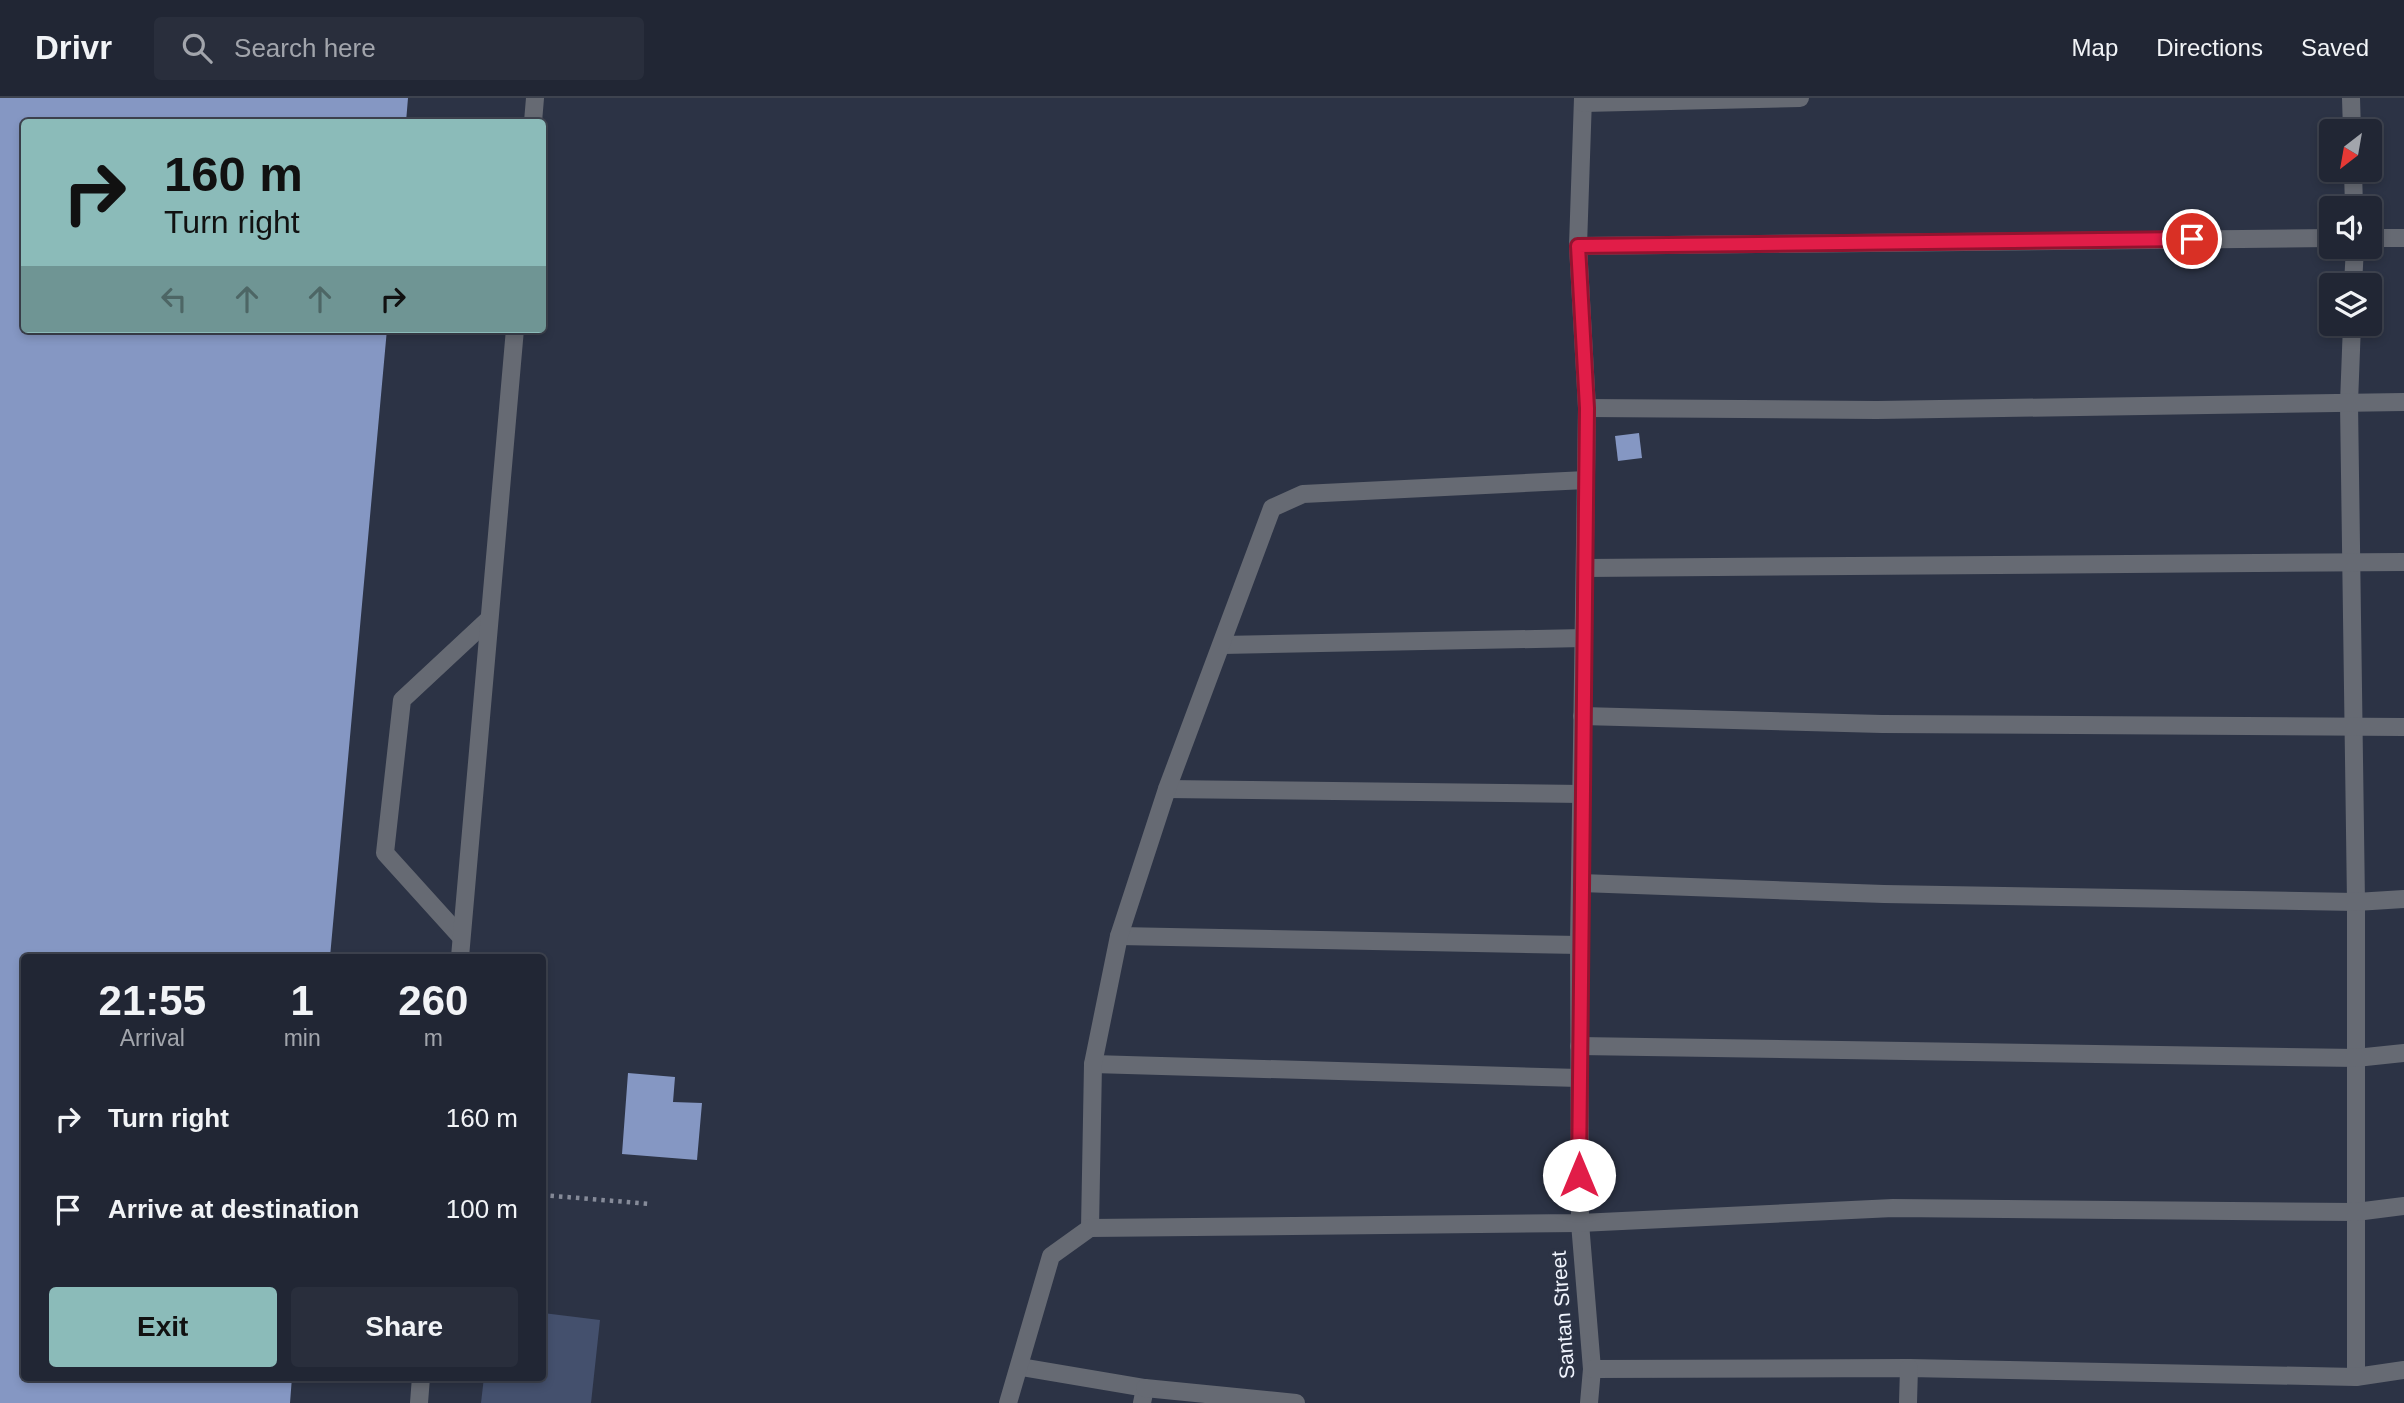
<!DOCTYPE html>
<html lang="en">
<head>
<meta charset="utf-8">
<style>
	body { margin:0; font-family:Helvetica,sans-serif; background:#292e3c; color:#f1f3f6; height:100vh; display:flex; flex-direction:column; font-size:26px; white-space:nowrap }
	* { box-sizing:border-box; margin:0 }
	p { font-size:23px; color:#a2a5ac }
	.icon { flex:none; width:38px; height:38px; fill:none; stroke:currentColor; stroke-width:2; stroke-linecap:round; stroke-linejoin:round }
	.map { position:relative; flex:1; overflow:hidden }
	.panel { position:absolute; left:21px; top:856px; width:525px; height:427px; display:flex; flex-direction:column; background:#212634; border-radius:7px; box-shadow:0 4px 10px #0003,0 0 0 2px #3e434f }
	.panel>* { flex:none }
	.banner { position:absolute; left:21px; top:21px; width:525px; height:214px; border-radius:7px; box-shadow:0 4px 10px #0003,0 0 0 2px #3e434f; background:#8bbbb9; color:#111; overflow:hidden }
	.needle { width:46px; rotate:211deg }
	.tools { position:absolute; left:2319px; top:21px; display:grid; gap:14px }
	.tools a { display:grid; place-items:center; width:63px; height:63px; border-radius:7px; background:#212634; box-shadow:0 4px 10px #0003,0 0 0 2px #3e434f; font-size:35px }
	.pin { position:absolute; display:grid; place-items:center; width:60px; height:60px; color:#fff; margin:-30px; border:4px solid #fff; border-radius:50%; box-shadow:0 2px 7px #0007 }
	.me { position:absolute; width:77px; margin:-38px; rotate:0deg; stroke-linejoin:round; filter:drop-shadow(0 0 5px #0008) }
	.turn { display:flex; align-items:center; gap:24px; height:147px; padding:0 28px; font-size:32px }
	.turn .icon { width:91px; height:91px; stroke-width:2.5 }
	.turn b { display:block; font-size:49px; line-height:60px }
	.lanes { display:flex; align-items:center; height:66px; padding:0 28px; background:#0003; justify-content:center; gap:35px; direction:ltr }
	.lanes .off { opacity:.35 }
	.eta { display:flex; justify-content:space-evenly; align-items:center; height:119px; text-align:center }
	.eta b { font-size:42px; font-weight:700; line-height:49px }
	.button { display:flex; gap:14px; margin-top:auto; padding:14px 28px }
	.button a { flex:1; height:80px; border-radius:7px; background:#8bbbb9; color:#111; font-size:28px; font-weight:700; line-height:80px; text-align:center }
	.button a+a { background:#292e3c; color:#f1f3f6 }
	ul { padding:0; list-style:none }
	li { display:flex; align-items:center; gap:21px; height:91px; padding:0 28px }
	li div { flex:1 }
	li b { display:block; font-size:26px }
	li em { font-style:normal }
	header { display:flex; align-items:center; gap:42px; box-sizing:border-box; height:98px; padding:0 35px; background:#212634; border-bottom:2px solid #3e434f }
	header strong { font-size:33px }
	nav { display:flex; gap:38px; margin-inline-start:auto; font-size:24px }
	.search { width:490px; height:63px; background:#292e3c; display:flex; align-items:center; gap:18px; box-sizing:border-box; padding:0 24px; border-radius:7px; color:#a2a5ac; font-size:26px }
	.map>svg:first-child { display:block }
	.green { fill:#44506d }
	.building { fill:#8597c3 }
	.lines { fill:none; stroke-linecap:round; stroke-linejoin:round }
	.path { stroke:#868b99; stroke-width:4.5; stroke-dasharray:3.5 5; stroke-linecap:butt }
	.minor { stroke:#666a73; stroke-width:18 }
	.route-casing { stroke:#92132f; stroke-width:18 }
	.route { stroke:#e11d48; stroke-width:12 }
	.labels { text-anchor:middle; stroke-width:7; stroke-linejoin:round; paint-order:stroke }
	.street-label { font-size:21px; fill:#f0f4fd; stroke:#2c3345 }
</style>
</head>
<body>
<header>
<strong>Drivr</strong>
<div class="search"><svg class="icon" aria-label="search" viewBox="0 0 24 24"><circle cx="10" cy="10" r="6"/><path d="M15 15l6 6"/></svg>Search here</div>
<nav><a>Map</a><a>Directions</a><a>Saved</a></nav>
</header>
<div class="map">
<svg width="2404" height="1305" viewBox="0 0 2404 1305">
	<rect width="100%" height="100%" fill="#2c3345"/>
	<polygon class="green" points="543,1215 600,1222 591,1305 481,1305 484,1279 542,1279"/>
	<g class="building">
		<polygon points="0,0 408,0 406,24 24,24 24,231 387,231 330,859 24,859 24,1279 292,1279 290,1305 0,1305"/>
		<polygon points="1639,335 1642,360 1618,363 1615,338"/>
		<polygon points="628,975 675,979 673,1004 702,1005 697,1062 622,1056"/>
	</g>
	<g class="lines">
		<polyline class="path" points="542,1097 651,1106"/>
		<g class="minor">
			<polyline points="1583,0 1578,148 1587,310 1579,847 1580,1125 1592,1271 1589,1305"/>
			<polyline points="2351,0 2352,33"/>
			<polyline points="1583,5 1800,0"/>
			<polyline points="533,24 535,0"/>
			<polyline points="2353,72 2354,110"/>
			<polyline points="2370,140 2404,140"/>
			<polyline points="1578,148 2331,140"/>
			<polyline points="2353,187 2355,149"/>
			<polyline points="2352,226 2349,305 2356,804 2356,1279"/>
			<polyline points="1587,310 1877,312 2404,304"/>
			<polyline points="1585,470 2404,464"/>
			<polyline points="1222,547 1584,540"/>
			<polyline points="1582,618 1882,626 2404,629"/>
			<polyline points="1167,691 1582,696"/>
			<polyline points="1581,785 1884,796 2356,804 2404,801"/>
			<polyline points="1119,838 1579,847"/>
			<polyline points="461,839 385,755 402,602 489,521"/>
			<polyline points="460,859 515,231"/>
			<polyline points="1579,948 2356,960 2404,955"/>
			<polyline points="1093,966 1579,980"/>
			<polyline points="1090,1130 1093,966 1119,838 1167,691 1272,410 1303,396 1586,382"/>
			<polyline points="1021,1269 1145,1290 1142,1305"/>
			<polyline points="1592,1271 1909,1270 2356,1279 2404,1272"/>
			<polyline points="1145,1290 1296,1305"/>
			<polyline points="419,1305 421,1279"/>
			<polyline points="1008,1305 1051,1158 1090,1130 1580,1125 1893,1110 2356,1114 2404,1108"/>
			<polyline points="1908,1305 1909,1270"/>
		</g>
	</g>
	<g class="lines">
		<g class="route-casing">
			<polyline id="route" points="1579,1077 1587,310 1578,148 2192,141"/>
		</g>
		<use href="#route" class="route"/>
	</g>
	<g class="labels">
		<g class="street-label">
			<text transform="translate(1563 1217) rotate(-94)" y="7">Santan Street</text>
		</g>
	</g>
</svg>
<div class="tools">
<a><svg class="needle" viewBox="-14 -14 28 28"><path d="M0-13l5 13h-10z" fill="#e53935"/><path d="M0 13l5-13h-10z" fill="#a2a5ac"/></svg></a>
<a><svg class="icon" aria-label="sound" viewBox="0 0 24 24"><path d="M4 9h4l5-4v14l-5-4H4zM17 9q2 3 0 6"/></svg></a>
<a><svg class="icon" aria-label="layers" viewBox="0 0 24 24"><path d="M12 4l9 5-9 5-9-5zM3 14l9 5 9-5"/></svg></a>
</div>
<div class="pin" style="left:2192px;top:141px;background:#d93025"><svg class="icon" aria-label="arrive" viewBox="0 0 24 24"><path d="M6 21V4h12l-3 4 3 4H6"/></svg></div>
<svg class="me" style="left:1579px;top:1077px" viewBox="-20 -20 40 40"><circle r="19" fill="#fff"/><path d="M0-13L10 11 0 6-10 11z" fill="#e11d48"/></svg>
<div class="banner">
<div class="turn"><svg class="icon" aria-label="right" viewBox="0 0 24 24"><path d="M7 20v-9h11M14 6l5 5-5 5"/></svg><div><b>160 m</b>Turn right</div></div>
<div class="lanes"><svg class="icon off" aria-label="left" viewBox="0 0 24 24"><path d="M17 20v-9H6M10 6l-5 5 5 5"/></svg><svg class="icon off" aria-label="ahead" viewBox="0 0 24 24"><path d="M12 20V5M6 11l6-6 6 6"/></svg><svg class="icon off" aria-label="ahead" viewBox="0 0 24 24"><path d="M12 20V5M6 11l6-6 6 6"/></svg><svg class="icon" aria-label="right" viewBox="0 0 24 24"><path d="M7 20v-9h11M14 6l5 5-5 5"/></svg></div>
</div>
<section class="panel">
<div class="eta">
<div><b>21:55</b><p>Arrival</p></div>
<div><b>1</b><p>min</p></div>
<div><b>260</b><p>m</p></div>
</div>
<ul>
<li><svg class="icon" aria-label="right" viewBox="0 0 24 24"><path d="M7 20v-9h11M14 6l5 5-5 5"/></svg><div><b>Turn right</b></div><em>160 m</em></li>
<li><svg class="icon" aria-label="arrive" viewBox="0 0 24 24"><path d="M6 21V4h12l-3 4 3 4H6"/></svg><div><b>Arrive at destination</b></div><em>100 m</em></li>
</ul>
<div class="button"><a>Exit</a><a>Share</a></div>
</section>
</div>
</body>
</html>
